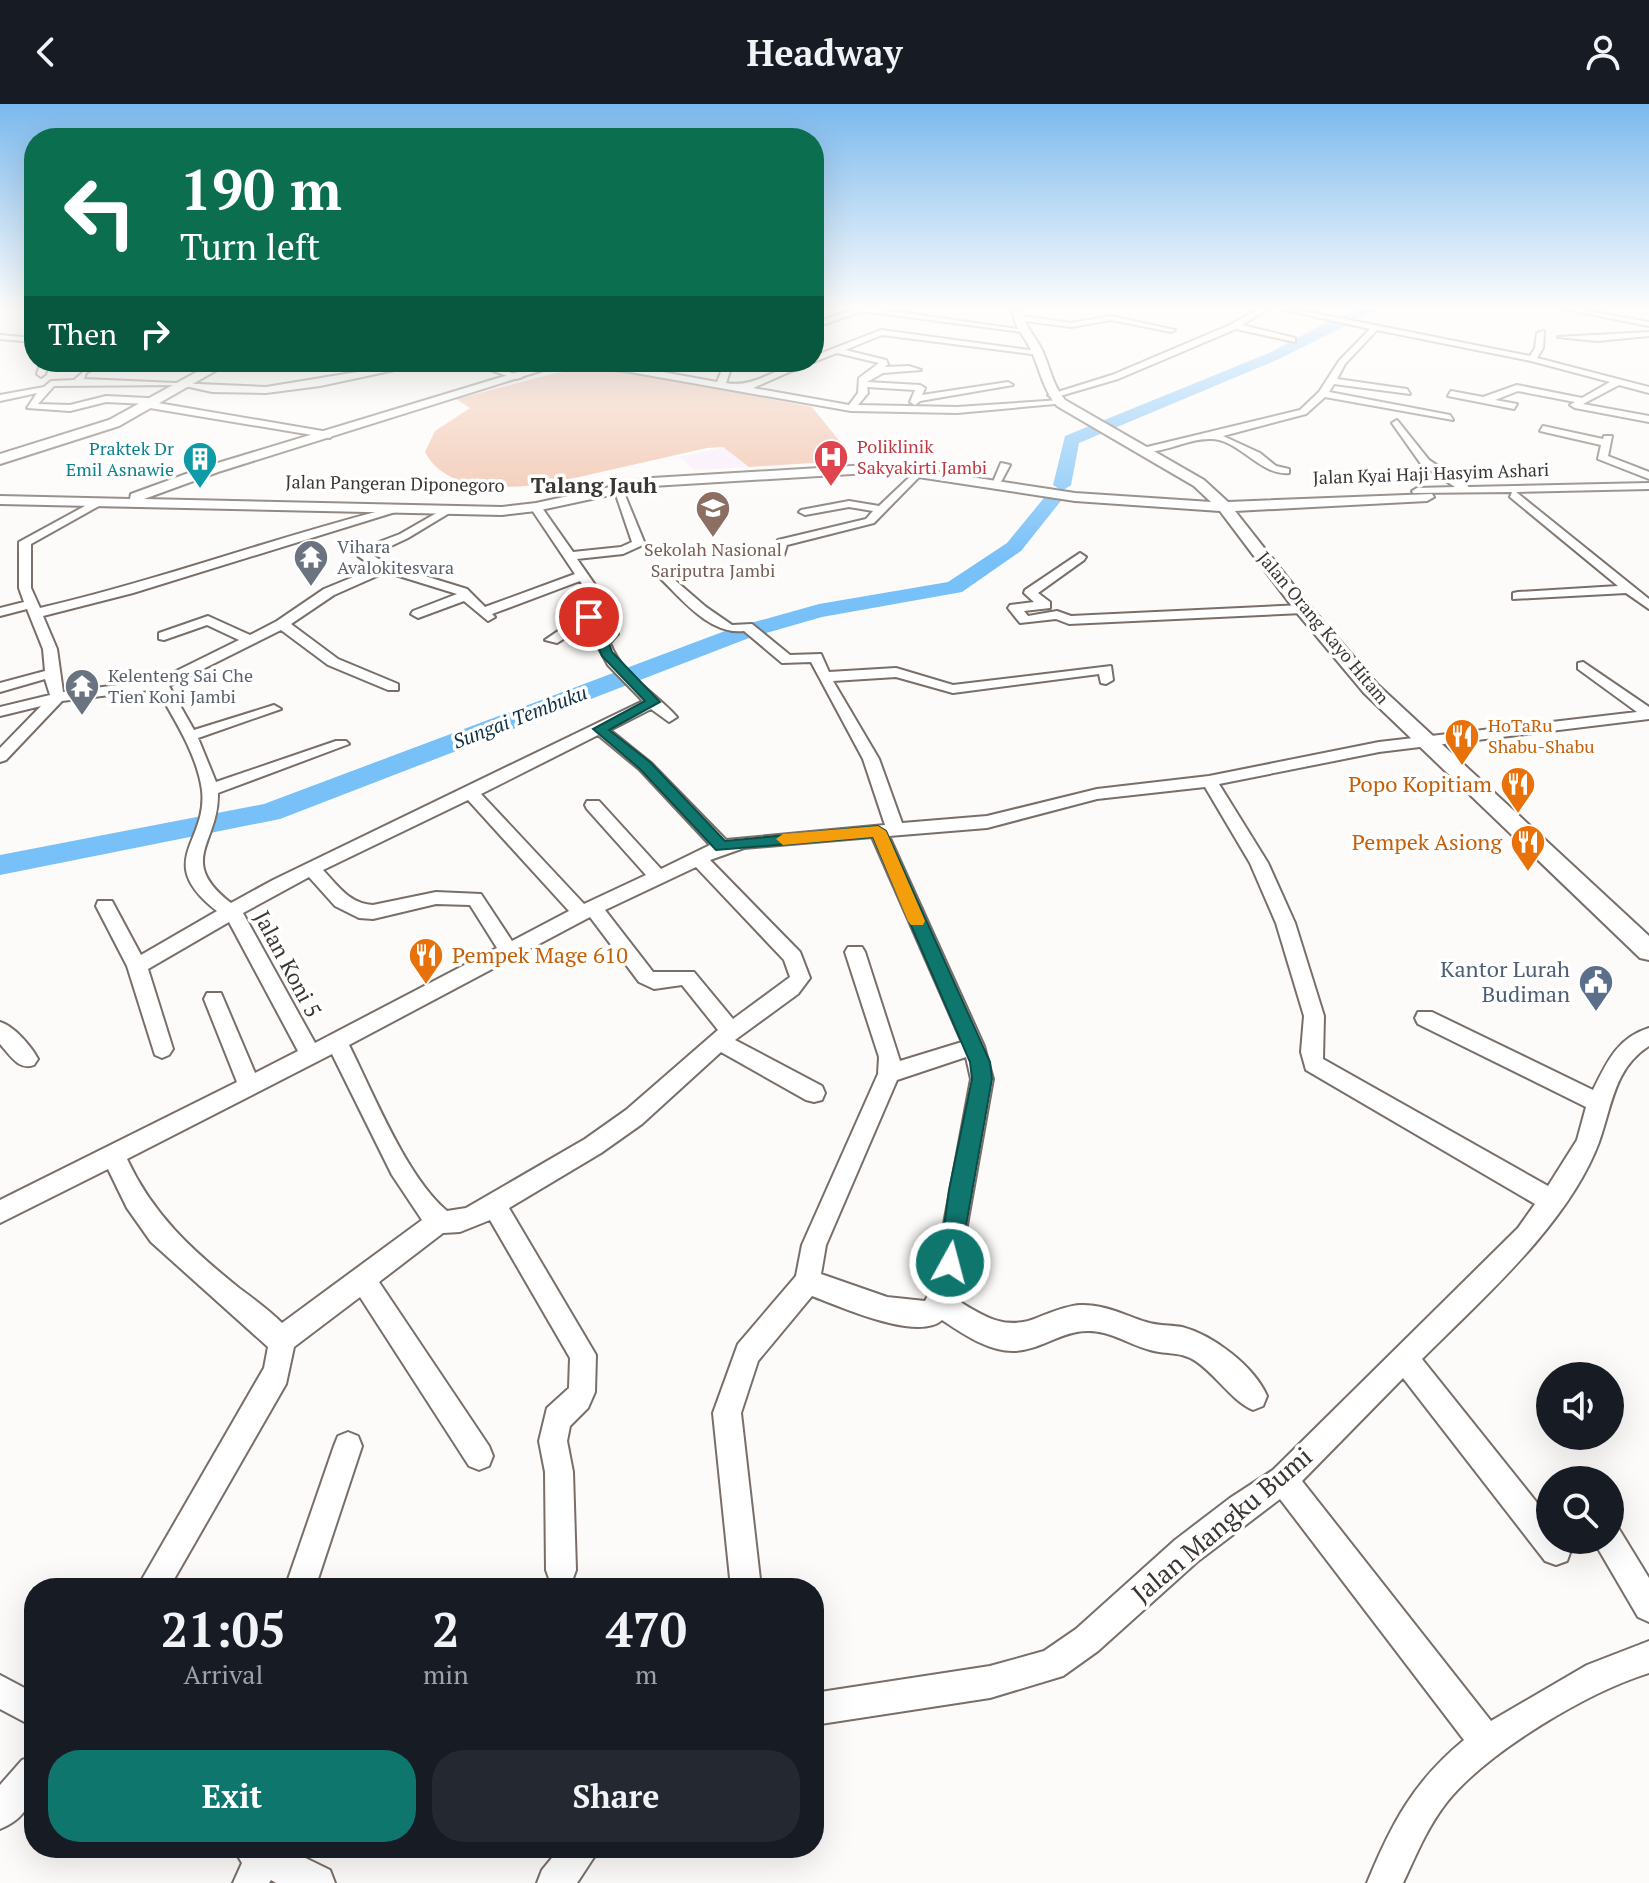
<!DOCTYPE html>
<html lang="en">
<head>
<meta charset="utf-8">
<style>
	body { margin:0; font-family:"PT Serif",serif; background:#242831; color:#f1f3f6; height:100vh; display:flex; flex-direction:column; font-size:30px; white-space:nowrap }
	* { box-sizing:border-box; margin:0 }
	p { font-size:26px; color:#9ea1a6 }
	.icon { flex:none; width:44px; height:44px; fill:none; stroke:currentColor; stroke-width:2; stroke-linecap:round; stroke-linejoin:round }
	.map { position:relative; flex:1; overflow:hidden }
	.details { position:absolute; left:24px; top:1474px; width:800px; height:280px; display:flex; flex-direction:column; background:#171b24; border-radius:32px; box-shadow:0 8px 32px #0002 }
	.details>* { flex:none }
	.hud { position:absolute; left:24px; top:24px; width:800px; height:244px; border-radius:32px; box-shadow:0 8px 32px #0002; background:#0b6e4f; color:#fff; overflow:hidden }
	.tools { position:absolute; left:1536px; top:1258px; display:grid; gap:16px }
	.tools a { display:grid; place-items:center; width:88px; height:88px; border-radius:50%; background:#171b24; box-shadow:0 8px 32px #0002; font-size:40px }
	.pin { position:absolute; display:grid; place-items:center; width:68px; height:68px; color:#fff; margin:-34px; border:4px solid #fff; border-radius:50%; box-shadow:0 2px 8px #0007 }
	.me { position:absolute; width:88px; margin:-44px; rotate:7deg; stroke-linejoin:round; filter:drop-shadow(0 0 6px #0008) }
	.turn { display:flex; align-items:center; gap:28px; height:168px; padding:0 24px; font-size:36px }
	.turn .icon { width:104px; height:104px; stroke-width:2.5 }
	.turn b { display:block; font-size:56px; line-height:68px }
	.then { display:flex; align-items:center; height:76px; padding:0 24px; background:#0003; gap:16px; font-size:30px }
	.eta { display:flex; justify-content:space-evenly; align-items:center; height:136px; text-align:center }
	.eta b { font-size:48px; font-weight:700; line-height:56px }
	.action { display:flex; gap:16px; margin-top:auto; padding:16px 24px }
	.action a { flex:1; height:92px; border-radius:32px; background:#0f766e; color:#fff; font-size:32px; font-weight:700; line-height:92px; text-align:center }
	.action a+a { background:#242831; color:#f1f3f6 }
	header { display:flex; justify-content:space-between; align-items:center; height:104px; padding:0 24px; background:#171b24; font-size:36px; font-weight:700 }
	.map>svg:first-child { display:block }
	.medical { fill:#f8edfc }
	.green { fill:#f0bfa6 }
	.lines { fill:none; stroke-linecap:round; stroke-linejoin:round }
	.river { fill:#78c1f8; fill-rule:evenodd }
	.minor-casing { stroke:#796e68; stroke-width:4 }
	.major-casing { stroke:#796e68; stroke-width:4 }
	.highway-casing { stroke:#796e68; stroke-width:4 }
	.minor { fill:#fff; fill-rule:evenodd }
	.major { fill:#fff; fill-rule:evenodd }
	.highway { fill:#fff; fill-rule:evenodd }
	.route { fill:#0f766e; stroke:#0a4d48; stroke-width:2 }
	.slow { fill:#f59e0b }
	.labels { text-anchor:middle; stroke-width:7; stroke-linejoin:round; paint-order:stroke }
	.far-health-label { font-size:18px; fill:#be3a42; stroke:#fff; text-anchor:start }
	.far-culture-label { font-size:18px; fill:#0d838f; stroke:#fff; text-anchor:end }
	.far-street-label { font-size:18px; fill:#3b3633; stroke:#fff }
	.far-worship-label { font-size:18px; fill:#5b616d; stroke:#fff; text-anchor:start }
	.far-education-label { font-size:18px; fill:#785e54; stroke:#fff }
	.far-food-label { font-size:18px; fill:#c56008; stroke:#fff; text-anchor:start }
	.far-water-label { font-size:20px; font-style:italic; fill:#0f2f45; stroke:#fff }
	.far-quarter-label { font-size:22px; font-weight:bold; fill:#3b3633; stroke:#fff }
	.food-label { font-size:22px; fill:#c56008; stroke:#fff; text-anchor:end }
	.street-label { font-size:22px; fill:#3b3633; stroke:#fff }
	.service-label { font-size:22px; fill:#4e5e75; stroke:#fff; text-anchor:end }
	.near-street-label { font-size:26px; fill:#3b3633; stroke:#fff }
</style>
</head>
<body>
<header><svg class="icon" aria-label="back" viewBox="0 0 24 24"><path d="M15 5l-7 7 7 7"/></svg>Headway<svg class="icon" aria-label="person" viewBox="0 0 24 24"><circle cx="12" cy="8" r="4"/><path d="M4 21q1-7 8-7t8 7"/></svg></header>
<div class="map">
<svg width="1649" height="1779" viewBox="0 0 1649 1779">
	<rect width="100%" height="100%" fill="#fdfbf9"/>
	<polygon class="medical" points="723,343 749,363 695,366 679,353"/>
	<path class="green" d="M586,266l42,1 184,36 30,37 1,17 -94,6 -26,-20 -16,1 -159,36c-40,4 -101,10 -123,-32l10,-21 35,-23 -14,-9 100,-26z"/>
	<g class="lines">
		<g class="river">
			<polygon points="1362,205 1379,205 1279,255 1079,339 1071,381 1062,387 1053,381 1065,332 1269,249 1335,214"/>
			<polygon points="1055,387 1064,393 1021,447 962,488 822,513 749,534 280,715 0,771 0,751 264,700 733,524 819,500 948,478 1007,439 1048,389"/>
		</g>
		<g class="minor-casing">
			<g id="minor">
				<polygon points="855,205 876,205 1025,226 1021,228 862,207 814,224 814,219"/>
				<polygon points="1258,205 1267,205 1242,221 1295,234 1295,238 1236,225 1118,275 1053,294 1048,291 1112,271 1232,220"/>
				<path d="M1281,205h13l236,47 5,-8 2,-15 7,-2 -1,17 -6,10 112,29v6l-30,-8 -36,19 66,12v6l-74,-14 -5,-3 5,-3 -57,-11 -23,9 22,4 -3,5 -66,-13 3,-5 32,6 34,-12 65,13 28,-16 -79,-21 -154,-31 -32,34 -8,15 70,10 3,5 -76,-10 -5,8 121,23 3,5 -128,-23 -19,17 -83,22 37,17 16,13 13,3v4c-29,3 -50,-34 -78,-34 -23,-1 -45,14 -68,13v-4l157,-38 19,-18 20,-31 31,-32z"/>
				<polygon points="1564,205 1578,205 1649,218 1649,222"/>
				<polygon points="1020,212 1071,219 1111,212 1175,226 1171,228 1111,216 1071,223 1017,216"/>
				<path d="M881,226l162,22 -4,3 -157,-20 -37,15 41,10 2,4 -3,3 24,-1 12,4 -38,3 -16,9 53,3 5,3 -3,7 86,-13 5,3 -93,16 -5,4 -5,-3 5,-12 -48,-3 1,6 -10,12 99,2 104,-7 5,3 -109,10 -106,-2 -221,-39 -73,-9 73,3 87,16 8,-20h8l-7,21c31,6 55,-21 86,-21l-59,26 96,17 9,-12 1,-15 20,-15 -42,-10 -23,9v-6z"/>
				<polygon points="1649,228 1649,232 1597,237 1558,233"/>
				<polygon points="0,231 34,234 34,238 0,235"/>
				<polygon points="41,258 49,258 45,270 41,273 37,270"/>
				<polygon points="95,258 105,258 86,269 84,275 266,283 400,261 404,264 320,282 266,289 212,288 181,281 54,282 38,300 70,301 106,292 148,294 152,298 334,329 330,334 150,304 146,300 106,298 70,307 27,304 37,289 0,297 0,291 44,283 51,277 74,276"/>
				<polygon points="166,258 215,258 217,260 213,263"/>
				<polygon points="468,258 481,258 523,273 516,275"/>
				<polygon points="1397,316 1429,356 1469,383 1649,379 1649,385 1516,388 1649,495 1649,505 1626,489 1513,495 1513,489 1518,488 1618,482 1510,393 1512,388 1413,389 1412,387 1417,384 1455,383 1421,360 1392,319"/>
				<polygon points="1543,322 1603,335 1604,332 1612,332 1608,352 1649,368 1649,375 1598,355 1601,341 1540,327"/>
				<polygon points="1001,359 1010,361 1001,378 993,378"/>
				<polygon points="917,366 921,367 921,371 874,419 787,441 784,451 774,448 778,436 866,415 873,407 849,403 805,411 799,408 801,406 849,397 879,402"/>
				<path d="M613,382l9,2 23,56 -22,10 -46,5 32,46 -11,13 20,16 -8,9c12,33 45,49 67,74l-8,5 -18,-13 -41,21 41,33 75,77 159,-15 -22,-66 -52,-97 -29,1 -38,-32c-35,4 -63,-33 -86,-55l-2,-3 6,-4 44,38 26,18 20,-1 38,31 31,-1 8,18 67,-4 57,17 158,-19 2,14 -7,4 -5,-1 -2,-9 -146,19 -57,-16 -63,4 46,78 23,64 85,-7 110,-27 112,-13 170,-34 258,-30 -59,-43v-6l5,-1 66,45v12l-270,33 -160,32 49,79 27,60 29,93 -1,43 225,127 29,-46 9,-33 -168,-83 -3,-6 3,-6h14l161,78c14,-28 24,-52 56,-62v18c-35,22 -37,60 -50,96 -30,81 -116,156 -177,217l128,160v21h17l4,10 -4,11 -11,4 -11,-4 -142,-183 -101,103 189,240 96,-56 62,-24v32c-61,19 -161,78 -202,129 -19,24 -31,53 -44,81h-36c24,-59 47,-102 97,-143l-184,-241 -83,63 -99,89 -35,25 -73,22 -176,27v-32l176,-27 54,-15 32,-22 99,-89 55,-42 43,-28 245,-242 17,-24 -229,-134 -5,-18 3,-36 -28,-93 -26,-60 -45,-76 -108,12 -110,29 -98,8 95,210 9,33 -39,219c29,18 51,34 85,19 13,-5 27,-11 41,-12 24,-1 44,10 66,17 12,4 24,3 36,5 31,8 72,39 85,69l-4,10 -10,4c-22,-10 -36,-34 -56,-48 -15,-11 -30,-7 -47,-12 -16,-4 -30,-13 -46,-17 -38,-9 -56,16 -89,18 -26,1 -52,-17 -73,-31 -24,22 -103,-14 -130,-24l-54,65 -17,52 20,175h-30l-18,-175 25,-69 58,-68 6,-31 76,-171 1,-17 -34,-105 3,-5h14l3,5 35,109 62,-19 -90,-205 -128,11 -34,12 90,92 10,26 -12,16 -63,46 87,46 3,7 -3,7 -8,2 -8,-2 -85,-48 -79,72 -41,29 -92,55 87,147 -1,37 -7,16 -18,18 -3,15 6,31 3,98 -4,11 -11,4 -11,-4 -4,-11 -1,-98 -6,-31 8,-33 22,-20 1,-30 -80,-138 -30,12 -17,1 -64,49 110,164 4,10 -4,10 -10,4 -10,-4 -109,-169 -66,50 -8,37 -117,204h-32l127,-220 4,-21 -117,-105 -24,-34 -19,-39 -108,54v-23l237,-118 -33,-83 3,-6h14l34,80 43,-22 -69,-129 -81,47 25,80 -4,6 -7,3 -7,-3 -28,-89 -31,-60 2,-5h14l29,54 76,-44c-64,-50 -9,-68 -15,-121 -5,-36 -28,-71 -45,-101l-95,12 -56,59 -6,2v-14l41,-42 -41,10v-9l50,-12 -5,-16 -45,13v-9l45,-12 -2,-22 -16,-40 -27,7v-8l24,-6 -5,-14v-46l77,-42 10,2 -75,42v44l9,20c121,-28 238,-72 359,-102l6,3 -272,84 -90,23 14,33 6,43 95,-12 81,-40 -32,-15 -43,15 -5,-1v-6l49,-17 42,19 27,-14 47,-32 51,-21 -17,-12 8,-9 34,-13 47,-27 6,3 -2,2 -43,26 -36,17 17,10 78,24 18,18 90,-33 -45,-67 10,-2 33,47 48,-5 11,-5zM386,468l71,22 -44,17 -2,3 7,4 46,-17 24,20 7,-4 -3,-3 88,-33 16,24 -51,35 12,3 32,-20 14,12 -7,8 12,22 35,36 -370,179 -42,23c-55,-43 -12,-59 -13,-110l131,-49 -3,-3h-10l-120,41 -18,-44 83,-29 -7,-4 -80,25 -25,-44 112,-56 47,35 60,25h10v-6l-60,-25 -47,-35 43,-29zM598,631l41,34 71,76 -49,24 -62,-68h-12l-2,4 2,4 59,66 -62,29 -103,-110zM468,696l101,111 -57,30 -31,-47 -45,-2 -63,13c-23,-1 -35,-19 -50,-35zM696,763l88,93 6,17 -57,42 -39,-47h-41l-48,-62zM309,773l26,29 24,12 14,1 63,-15 34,1 27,43 -182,95 -72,-130zM590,813l49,65 15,7 28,-4 36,45 -92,80 -41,29 -119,69 -19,3c-40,-33 -74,-118 -98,-166zM332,950l60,121 30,45 -140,103c-13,-13 -28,-24 -43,-35 -47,-38 -86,-73 -112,-129zM966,953l5,22 -39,209 -7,13 -38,-4 -66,-23 5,-29 71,-165z"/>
				<polygon points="1080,449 1086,453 1084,456 1038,489 1050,498 1050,504 1024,507 1028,512 1057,507 1071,512 1303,501 1310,505 1303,509 1069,520 1056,515 1020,519 1008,504 1010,501 1034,498 1024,489 1025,486"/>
				<path d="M0,918c14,4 31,24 38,37l-4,6c-15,6 -24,-10 -34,-21z"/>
				<polygon points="348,1328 358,1332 362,1342 315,1484 285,1484 334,1342 338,1332"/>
				<polygon points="1610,1422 1619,1425 1649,1474 1649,1518 1638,1513 1593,1436 1610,1436"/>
				<polygon points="0,1571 34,1589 34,1623 0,1605"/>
				<path d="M34,1651c0,34 2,59 -34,74v-44l22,-25z"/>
				<polygon points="233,1744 285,1744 330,1766 335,1779 276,1779 271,1776 269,1779 233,1779 242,1759"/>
				<polygon points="560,1744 600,1744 577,1779 537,1779 542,1766"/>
			</g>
		</g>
		<g class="major-casing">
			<path id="major" d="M1012,205h10c4,21 10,22 19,39 9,18 11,37 24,52l139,80 24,22 204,-8 2,3 -7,4 -192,10 74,94 69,80 271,251v24l-9,-2 -276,-265 -67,-80 -77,-102 -145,-10 -170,-26 -37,-2 -216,13 -116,25 -34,4 -502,-11v-8l130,3 1,-5 77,-28 343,-104h18l-351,110 -74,27 358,8 34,-4 116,-25 216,-13 37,2 170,26 136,9 -17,-16 -137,-80c-15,-18 -17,-38 -27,-58 -9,-18 -14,-16 -18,-39z"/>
		</g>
		<g class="highway-casing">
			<polygon id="highway" points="215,258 231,258 119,322 0,360 0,350 109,316"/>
		</g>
		<use href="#minor" class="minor"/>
		<use href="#major" class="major"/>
		<use href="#highway" class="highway"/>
	</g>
	<linearGradient id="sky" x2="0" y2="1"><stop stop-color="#7bb9ee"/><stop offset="0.45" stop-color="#fefdfc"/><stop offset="1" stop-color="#fefdfc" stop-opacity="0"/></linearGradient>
	<rect width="1649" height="454" fill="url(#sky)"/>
	<path class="route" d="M585,510c11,-1 27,10 32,20l-8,9 3,9 48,50 -51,28 41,32 75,79 153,-15 8,5 104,231 2,17 -34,192 -8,3 -8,-3 -3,-8 10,-73 23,-111 -2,-17 -97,-225 -157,13 -76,-81 -47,-40 52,-28 -43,-45 -5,-13 7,-11 -19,-12z"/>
	<polygon class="slow" points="878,722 886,727 925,817 923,821 911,821 908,817 873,733 783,741 776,735 783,730"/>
	<defs>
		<g id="hospital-pin" transform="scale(1.8)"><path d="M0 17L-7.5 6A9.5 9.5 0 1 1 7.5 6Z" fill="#e0444e" stroke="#fff"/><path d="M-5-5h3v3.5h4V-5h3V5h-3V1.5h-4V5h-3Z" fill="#fff"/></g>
		<g id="building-pin" transform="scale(1.8)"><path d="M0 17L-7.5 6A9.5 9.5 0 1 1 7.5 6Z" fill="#0f9aa8" stroke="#fff"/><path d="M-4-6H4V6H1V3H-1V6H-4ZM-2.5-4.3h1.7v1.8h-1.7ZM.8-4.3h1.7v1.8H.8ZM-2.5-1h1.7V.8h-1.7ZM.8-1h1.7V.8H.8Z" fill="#fff"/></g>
		<g id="school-pin" transform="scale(1.8)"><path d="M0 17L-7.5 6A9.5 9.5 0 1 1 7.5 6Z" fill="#8d6e63" stroke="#fff"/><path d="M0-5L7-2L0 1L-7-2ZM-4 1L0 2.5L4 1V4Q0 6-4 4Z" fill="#fff"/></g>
		<g id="temple-pin" transform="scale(1.8)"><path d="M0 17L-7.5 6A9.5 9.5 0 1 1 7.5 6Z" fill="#6b7280" stroke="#fff"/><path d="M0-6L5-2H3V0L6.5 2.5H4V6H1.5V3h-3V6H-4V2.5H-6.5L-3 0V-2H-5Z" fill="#fff"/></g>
		<g id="restaurant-pin" transform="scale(1.8)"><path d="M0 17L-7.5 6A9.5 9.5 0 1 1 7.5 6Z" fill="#e8710a" stroke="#fff"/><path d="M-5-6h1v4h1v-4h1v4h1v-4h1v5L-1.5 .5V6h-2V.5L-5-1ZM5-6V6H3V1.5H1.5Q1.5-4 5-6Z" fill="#fff"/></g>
		<g id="civic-pin" transform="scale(1.8)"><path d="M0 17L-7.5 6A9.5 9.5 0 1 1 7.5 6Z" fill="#5c6f8a" stroke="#fff"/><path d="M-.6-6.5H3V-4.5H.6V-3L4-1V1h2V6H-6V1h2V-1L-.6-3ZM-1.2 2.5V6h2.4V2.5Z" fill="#fff"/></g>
	</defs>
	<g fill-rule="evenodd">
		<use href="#hospital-pin" x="831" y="353"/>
		<use href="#building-pin" x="200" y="355"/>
		<use href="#school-pin" x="713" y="404"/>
		<use href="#temple-pin" x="311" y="453"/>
		<use href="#temple-pin" x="82" y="582"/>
		<use href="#restaurant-pin" x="1462" y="632"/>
		<use href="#restaurant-pin" x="1518" y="680"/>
		<use href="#restaurant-pin" x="1528" y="738"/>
		<use href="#restaurant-pin" x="426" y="851"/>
		<use href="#civic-pin" x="1596" y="878"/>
	</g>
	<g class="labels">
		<g class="far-health-label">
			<text x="857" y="349">Poliklinik<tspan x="857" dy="21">Sakyakirti Jambi</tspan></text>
		</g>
		<g class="far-culture-label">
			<text x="174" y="351">Praktek Dr<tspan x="174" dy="21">Emil Asnawie</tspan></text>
		</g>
		<g class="far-street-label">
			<text transform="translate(1431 370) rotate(-2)" y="6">Jalan Kyai Haji Hasyim Ashari</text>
			<text transform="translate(395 380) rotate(1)" y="6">Jalan Pangeran Diponegoro</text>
			<text transform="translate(1323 524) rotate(50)" y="6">Jalan Orang Kayo Hitam</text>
		</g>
		<g class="far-worship-label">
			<text x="337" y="449">Vihara<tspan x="337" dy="21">Avalokitesvara</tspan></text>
			<text x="108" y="578">Kelenteng Sai Che<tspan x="108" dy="21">Tien Koni Jambi</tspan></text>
		</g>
		<g class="far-education-label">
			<text x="713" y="452">Sekolah Nasional<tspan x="713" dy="21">Sariputra Jambi</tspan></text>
		</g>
		<g class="far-food-label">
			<text x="1488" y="628">HoTaRu<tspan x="1488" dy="21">Shabu-Shabu</tspan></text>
		</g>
		<g class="far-water-label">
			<text transform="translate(520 613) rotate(-21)" y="7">Sungai Tembuku</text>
		</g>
		<g class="far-quarter-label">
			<text x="594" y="389">Talang Jauh</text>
		</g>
		<g class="food-label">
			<text x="1492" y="688">Popo Kopitiam</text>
			<text x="1502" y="746">Pempek Asiong</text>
			<text x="452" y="859" text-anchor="start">Pempek Mage 610</text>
		</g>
		<g class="street-label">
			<text transform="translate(288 860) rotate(62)" y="8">Jalan Koni 5</text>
		</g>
		<g class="service-label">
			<text x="1570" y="873">Kantor Lurah<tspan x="1570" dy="25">Budiman</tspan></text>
		</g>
		<g class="near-street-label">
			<text transform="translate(1222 1421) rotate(-40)" y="9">Jalan Mangku Bumi</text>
		</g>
	</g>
</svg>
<div class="tools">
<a><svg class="icon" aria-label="sound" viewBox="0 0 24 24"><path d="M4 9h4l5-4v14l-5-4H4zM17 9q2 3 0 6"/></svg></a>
<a><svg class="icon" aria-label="search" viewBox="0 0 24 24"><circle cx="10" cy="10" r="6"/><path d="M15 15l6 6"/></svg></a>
</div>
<div class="pin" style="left:589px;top:513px;background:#d93025"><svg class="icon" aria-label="arrive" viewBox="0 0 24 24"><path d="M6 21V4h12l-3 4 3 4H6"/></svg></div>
<svg class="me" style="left:950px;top:1159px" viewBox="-20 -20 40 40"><circle r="17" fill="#0f766e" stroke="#fff" stroke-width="3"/><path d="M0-11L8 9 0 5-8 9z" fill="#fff"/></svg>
<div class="hud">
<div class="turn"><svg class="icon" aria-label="left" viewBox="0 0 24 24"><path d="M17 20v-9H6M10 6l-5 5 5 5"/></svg><div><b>190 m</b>Turn left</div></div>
<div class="then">Then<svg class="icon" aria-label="right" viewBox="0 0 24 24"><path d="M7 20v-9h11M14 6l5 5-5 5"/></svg></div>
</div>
<section class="details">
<div class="eta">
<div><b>21:05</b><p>Arrival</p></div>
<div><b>2</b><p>min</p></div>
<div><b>470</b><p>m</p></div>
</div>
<div class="action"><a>Exit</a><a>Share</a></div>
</section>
</div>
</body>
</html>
